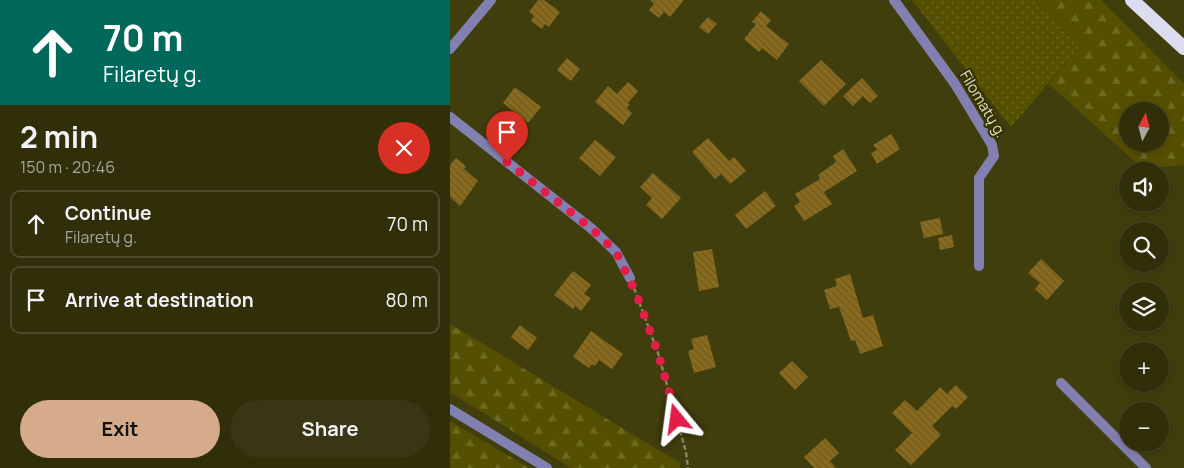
<!DOCTYPE html>
<html lang="en">
<head>
<meta charset="utf-8">
<style>
	body { margin:0; font-family:Manrope,sans-serif; background:#393613; color:#f1f3f6; height:100vh; display:flex; flex-direction:column; font-size:19px; white-space:nowrap }
	* { box-sizing:border-box; margin:0 }
	p { font-size:16px; color:#a8a89c }
	.icon { flex:none; width:28px; height:28px; fill:none; stroke:currentColor; stroke-width:2; stroke-linecap:round; stroke-linejoin:round }
	.map { position:relative; flex:1; overflow:hidden }
	.side { display:flex; flex-direction:column; background:#312e0a; width:450px }
	.side>* { flex:none }
	.guide { background:#00695c; color:#fff; overflow:hidden }
	.needle { width:32px; rotate:7deg }
	.fabs { position:absolute; left:669px; top:102px; display:grid; gap:10px }
	.fabs a { display:grid; place-items:center; width:50px; height:50px; border-radius:50%; background:#312e0a; box-shadow:0 2px 8px #0003,0 0 0 1px #4c4a2b; font-size:25px }
	.pin { position:absolute; display:grid; place-items:center; width:42px; height:42px; color:#fff; margin:-51px -21px; border-radius:50% 50% 50% 0; rotate:-45deg; box-shadow:0 0 5px #0007 }
	.pin .icon { rotate:45deg }
	.me { position:absolute; width:55px; margin:-28px; rotate:344deg; stroke-linejoin:round; filter:drop-shadow(0 0 4px #0008) }
	.turn { display:flex; align-items:center; gap:18px; height:105px; padding:0 20px; font-size:22px }
	.turn .icon { width:65px; height:65px; stroke-width:2.5 }
	.turn b { display:block; font-size:35px; line-height:42px }
	.round { display:grid; place-items:center; flex:none; width:52px; height:52px; border-radius:26px; background:#393613 }
	.headline { display:flex; align-items:center; justify-content:space-between; height:85px; padding:0 20px }
	h1 { font-size:30px; font-weight:700; line-height:38px }
	.cta { display:flex; gap:10px; margin-top:auto; padding:10px 20px }
	.cta a { flex:1; height:58px; border-radius:30px; background:#d6ab8b; color:#111; font-size:20px; font-weight:700; line-height:58px; text-align:center }
	.cta a+a { background:#393613; color:#f1f3f6 }
	ul { padding:0; list-style:none }
	li { display:flex; align-items:center; gap:15px; height:68px; margin:0 10px 8px; padding:0 10px; border:2px solid #4c4a2b; border-radius:10px }
	li div { flex:1 }
	li b { display:block; font-size:19px }
	li em { font-style:normal }
	main { display:flex; flex:1; min-height:0 }
	.map>svg:first-child { display:block }
	.grass { fill:url(#grass-dots) }
	.forest { fill:url(#forest-firs); fill-rule:evenodd }
	.building { fill:url(#building-back-hatch) }
	.lines { fill:none; stroke-linecap:round; stroke-linejoin:round }
	.path { stroke:#86845e; stroke-width:2.5; stroke-dasharray:5 2.5; stroke-linecap:butt }
	.minor { stroke:#8280b0; stroke-width:10 }
	.trunk { stroke:#dcdcf0; stroke-width:14 }
	.route { stroke:#e11d48; stroke-width:9; stroke-dasharray:0 16.2 }
	.labels { text-anchor:middle; stroke-width:4.5; stroke-linejoin:round; paint-order:stroke }
	.street-label { font-size:15px; fill:#e1e0c7; stroke:#363301 }
</style>
</head>
<body>
<main>
<section class="side">
<div class="guide">
<div class="turn"><svg class="icon" aria-label="ahead" viewBox="0 0 24 24"><path d="M12 20V5M6 11l6-6 6 6"/></svg><div><b>70 m</b>Filaretų g.</div></div>
</div>
<div class="headline"><div><h1>2 min</h1><p>150 m · 20:46</p></div><a class="round" style="background:#d93025;color:#fff"><svg class="icon" aria-label="close" viewBox="0 0 24 24"><path d="M6 6l12 12M18 6L6 18"/></svg></a></div>
<ul>
<li><svg class="icon" aria-label="ahead" viewBox="0 0 24 24"><path d="M12 20V5M6 11l6-6 6 6"/></svg><div><b>Continue</b><p>Filaretų g.</p></div><em>70 m</em></li>
<li><svg class="icon" aria-label="arrive" viewBox="0 0 24 24"><path d="M6 21V4h12l-3 4 3 4H6"/></svg><div><b>Arrive at destination</b></div><em>80 m</em></li>
</ul>
<div class="cta"><a>Exit</a><a>Share</a></div>
</section>
<div class="map">
<svg width="734" height="468" viewBox="0 0 734 468">
	<defs>
		<pattern id="grass-dots" width="8" height="8" patternUnits="userSpaceOnUse" patternTransform="scale(1.25)"><rect width="8" height="8" fill="#555001"/><path d="M2 2h.1M6 6h.1" fill="none" stroke="#6d6925" stroke-width="1.8" stroke-linecap="round"/></pattern>
		<pattern id="forest-firs" width="22" height="20" patternUnits="userSpaceOnUse" patternTransform="scale(1.25)"><rect width="22" height="20" fill="#555001"/><path d="M5 1l3.5 6h-7zM16 11l3.5 6h-7z" fill="#6d6925"/></pattern>
		<pattern id="building-back-hatch" width="6" height="6" patternUnits="userSpaceOnUse" patternTransform="scale(1.25)"><rect width="6" height="6" fill="#8a6b1c"/><path d="M-1 5l2 2M0 0l6 6M5-1l2 2" fill="none" stroke="#6a592a"/></pattern>
	</defs>
	<rect width="100%" height="100%" fill="#413e0e"/>
	<polygon class="grass" points="462,0 580,0 631,45 561,127"/>
	<g class="forest">
		<path d="M580,0h71l83,84v81l-41,4 -94,-85 32,-39zM678,111h32v33h-32z"/>
		<polygon points="0,324 230,463 230,468 121,468 0,392"/>
		<polygon points="0,421 79,468 0,468"/>
	</g>
	<g class="building">
		<polygon points="88,0 94,0 110,12 99,27 95,24 92,29 81,21 84,16 79,12"/>
		<polygon points="200,0 234,0 220,17 214,12 209,18 199,10 204,4"/>
		<polygon points="311,11 321,20 316,26 339,44 327,60 312,48 309,52 294,39 306,24 302,22"/>
		<polygon points="258,17 267,24 258,34 249,27"/>
		<polygon points="117,58 130,69 121,81 107,70"/>
		<polygon points="371,60 396,84 374,106 349,81"/>
		<polygon points="412,78 428,96 420,103 413,96 403,106 393,96"/>
		<polygon points="178,82 188,91 178,103 180,104 177,108 182,113 173,125 145,102 158,86 167,94"/>
		<polygon points="65,87 91,107 78,123 53,103"/>
		<polygon points="441,134 450,149 427,164 421,153 427,150 423,145"/>
		<polygon points="258,138 279,161 284,157 296,171 280,184 271,174 265,179 242,152"/>
		<polygon points="145,140 166,157 150,176 129,158"/>
		<polygon points="393,149 407,171 374,192 382,204 354,221 344,206 350,202 345,194 370,179 368,175 386,162 383,156"/>
		<polygon points="6,158 16,166 14,169 28,181 10,206 0,197 0,165"/>
		<polygon points="203,173 231,198 212,219 196,205 202,198 190,187"/>
		<polygon points="315,191 326,206 296,229 285,215"/>
		<polygon points="490,218 493,234 474,238 470,222"/>
		<polygon points="502,235 504,247 490,250 488,238"/>
		<polygon points="262,249 269,287 249,291 243,252"/>
		<polygon points="591,259 614,281 597,300 585,289 590,283 578,273"/>
		<polygon points="123,271 141,285 134,294 141,298 131,311 125,306 123,309 104,295"/>
		<polygon points="400,274 413,318 423,315 433,346 410,354 405,340 401,341 389,307 380,309 374,290 387,286 385,279"/>
		<polygon points="70,325 87,338 78,350 61,337"/>
		<polygon points="141,331 173,354 162,369 149,360 145,366 142,364 139,368 123,357"/>
		<polygon points="257,335 266,367 244,373 238,351 244,349 241,339"/>
		<polygon points="342,361 358,377 345,390 329,373"/>
		<polygon points="506,385 518,397 506,409 502,406 482,426 491,435 461,465 445,450 462,433 442,413 455,400 467,411 490,387 497,394"/>
		<polygon points="375,438 389,453 380,461 386,468 364,468 354,457"/>
	</g>
	<g class="lines">
		<polyline class="path" points="184,288 208,353 236,452 238,468"/>
		<g class="minor">
			<polyline points="444,0 505,84 542,145 544,156 529,178 529,266"/>
			<polyline points="0,49 41,0"/>
			<polyline points="0,117 142,229 166,252 180,278"/>
			<polyline points="611,383 696,468"/>
			<polyline points="0,409 97,468"/>
		</g>
		<polyline class="trunk" points="682,0 734,48"/>
	</g>
	<g class="lines">
		<polyline class="route" points="57,162 142,229 166,252 186,293 208,353 227,419"/>
	</g>
	<g class="labels">
		<g class="street-label">
			<text transform="translate(533 104) rotate(59)" y="5">Filomatų g.</text>
		</g>
	</g>
</svg>
<div class="fabs">
<a><svg class="needle" viewBox="-14 -14 28 28"><path d="M0-13l5 13h-10z" fill="#e53935"/><path d="M0 13l5-13h-10z" fill="#a8a89c"/></svg></a>
<a><svg class="icon" aria-label="sound" viewBox="0 0 24 24"><path d="M4 9h4l5-4v14l-5-4H4zM17 9q2 3 0 6"/></svg></a>
<a><svg class="icon" aria-label="search" viewBox="0 0 24 24"><circle cx="10" cy="10" r="6"/><path d="M15 15l6 6"/></svg></a>
<a><svg class="icon" aria-label="layers" viewBox="0 0 24 24"><path d="M12 4l9 5-9 5-9-5zM3 14l9 5 9-5"/></svg></a>
<a>+</a>
<a>−</a>
</div>
<div class="pin" style="left:57px;top:162px;background:#d93025"><svg class="icon" aria-label="arrive" viewBox="0 0 24 24"><path d="M6 21V4h12l-3 4 3 4H6"/></svg></div>
<svg class="me" style="left:227px;top:419px" viewBox="-20 -20 40 40"><path d="M0-17L14 15 0 8-14 15z" fill="#e11d48" stroke="#fff" stroke-width="4"/></svg>
</div>
</main>
</body>
</html>
